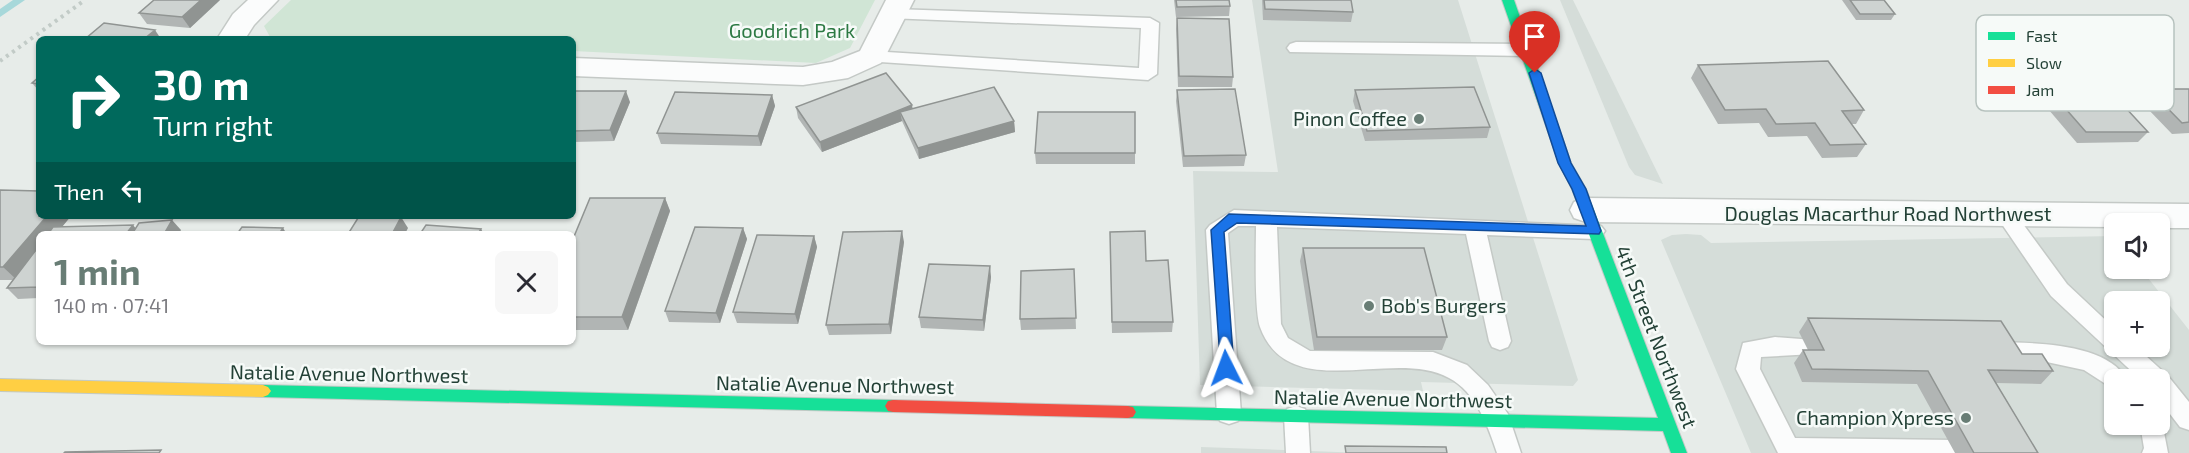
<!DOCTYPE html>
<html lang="en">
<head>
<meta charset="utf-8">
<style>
	body { margin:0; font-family:"Exo 2",sans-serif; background:#f7f7f7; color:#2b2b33; height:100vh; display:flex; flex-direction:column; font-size:22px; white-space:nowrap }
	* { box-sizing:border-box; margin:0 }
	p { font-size:20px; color:#7c7c81 }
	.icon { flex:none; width:33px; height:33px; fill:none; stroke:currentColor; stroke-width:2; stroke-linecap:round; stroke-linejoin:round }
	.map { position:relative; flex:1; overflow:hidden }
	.side { position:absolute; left:36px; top:231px; width:540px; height:114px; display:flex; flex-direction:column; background:#fff; border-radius:9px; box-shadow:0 2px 4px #0004 }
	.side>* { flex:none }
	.banner { position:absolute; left:36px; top:36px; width:540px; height:183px; border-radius:9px; box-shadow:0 2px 4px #0004; background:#00695c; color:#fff; overflow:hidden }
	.controls { position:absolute; left:2104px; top:213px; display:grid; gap:12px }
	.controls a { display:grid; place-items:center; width:66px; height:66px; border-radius:9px; background:#fff; box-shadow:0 2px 4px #0004; font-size:30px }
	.pin { position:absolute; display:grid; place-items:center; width:51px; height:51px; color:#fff; margin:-62px -26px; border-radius:50% 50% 50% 0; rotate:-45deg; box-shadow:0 0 6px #0007 }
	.pin .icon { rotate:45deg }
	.me { position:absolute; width:66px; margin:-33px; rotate:357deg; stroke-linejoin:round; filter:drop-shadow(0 0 4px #0008) }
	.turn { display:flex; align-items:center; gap:21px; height:126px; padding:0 18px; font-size:27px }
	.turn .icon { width:78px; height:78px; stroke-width:2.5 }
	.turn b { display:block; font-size:42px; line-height:51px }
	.then { display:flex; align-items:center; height:57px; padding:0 18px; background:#0003; gap:12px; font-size:22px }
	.round { display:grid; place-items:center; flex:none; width:63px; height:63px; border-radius:9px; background:#f7f7f7 }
	.overview { display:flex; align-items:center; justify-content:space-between; height:102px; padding:0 18px }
	h1 { font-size:36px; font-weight:700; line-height:45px; color:#687d75 }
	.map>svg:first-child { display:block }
	.built { fill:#d5ddd9; fill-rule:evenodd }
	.green { fill:#d0e5d5 }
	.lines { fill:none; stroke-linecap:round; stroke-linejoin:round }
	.stream { fill:#a7d8da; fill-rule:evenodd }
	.lane-casing { stroke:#c4c9c6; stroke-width:3 }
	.street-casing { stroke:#c4c9c6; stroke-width:3 }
	.fast-casing { stroke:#c2cac6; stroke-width:2 }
	.slow-casing { stroke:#c2cac6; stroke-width:2 }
	.jam-casing { stroke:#c2cac6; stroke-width:2 }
	.path { stroke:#c2cbc7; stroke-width:4; stroke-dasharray:3 4.5; stroke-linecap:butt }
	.lane { fill:#fbfcfc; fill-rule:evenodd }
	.street { fill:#fbfcfc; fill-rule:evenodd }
	.fast { fill:#16e098; fill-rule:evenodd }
	.slow { fill:#ffcf43; fill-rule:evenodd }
	.jam { fill:#f24e42; fill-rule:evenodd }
	.wall { fill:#b1b5b4 }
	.shaded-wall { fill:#909492 }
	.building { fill:#ced3d1; stroke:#909492; stroke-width:1.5 }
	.route { fill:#1a73e8; stroke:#114b97; stroke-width:1.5 }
	.poi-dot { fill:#687d75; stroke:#f6faf8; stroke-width:2 }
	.labels { text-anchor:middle; stroke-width:5; stroke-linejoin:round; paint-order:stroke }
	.park-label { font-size:20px; fill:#2c7943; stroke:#f6faf8 }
	.poi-label { font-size:20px; fill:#234136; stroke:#f6faf8; text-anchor:end }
	.street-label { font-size:20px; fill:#234136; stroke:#f6faf8 }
	.key { fill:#f6faf8; stroke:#b7c2be; stroke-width:1.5 }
	.key-label { font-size:16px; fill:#234136 }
</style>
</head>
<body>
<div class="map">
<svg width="2189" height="453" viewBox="0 0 2189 453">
	<rect width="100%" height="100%" fill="#e7ece9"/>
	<g class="built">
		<polygon points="1252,0 1458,0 1578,380 1573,386 1421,382 1423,391 1200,385 1193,171 1278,172"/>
		<polygon points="1560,0 1573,0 1663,184 1635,175 1629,167"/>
		<path d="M1686,234l15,1 10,8 404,-7v32l26,1 48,61v123h-438l-90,-213 11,-5zM2115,302h45v44h-45zM2115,380h45v44h-45z"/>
		<polygon points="1201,447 1364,453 1201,453"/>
	</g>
	<polygon class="green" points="291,0 875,0 850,48 816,63 573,51 573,39 270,37 264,26"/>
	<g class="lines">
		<polygon class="stream" points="13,0 25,0 0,17 0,9"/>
		<g class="lane-casing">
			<g id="lane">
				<polygon points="894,9 1150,18 1159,23 1157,74 1148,80 865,61 862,57 871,51 1139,68 1141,28 888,18 885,14 888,10"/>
				<polygon points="1296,42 1527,44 1536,50 1527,56 1290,52 1287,48 1290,44"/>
				<polygon points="2005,206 2012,209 2067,284 2115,329 2115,346 2135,346 2168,376 2189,402 2189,430 2180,427 2160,401 2160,380 2141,380 2051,296 1995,214 1998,209"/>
				<path d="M1234,210l367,16 4,5 -4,5 -7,3 -107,-4 24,106 -3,6 -8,3 -8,-3 -3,-6 -23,-107 -189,-7 4,97 7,14 22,13 123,1 34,13 21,20 20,29 13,39h-24c-9,-27 -21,-61 -48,-75 -56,-31 -160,28 -189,-51 -6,-18 -4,-79 -4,-101h-18l-10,7 13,181 -3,7 -9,3 -9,-3 -3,-7 -11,-184 4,-5z"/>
				<polygon points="1775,337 1814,340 1817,347 1814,354 1761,357 1760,369 1795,438 1954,440 1963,443 1965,453 1778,453 1736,369 1743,343"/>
				<path d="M2000,342c35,1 108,1 127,38h-12v10l-31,-20 -42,-9 -50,-3 -4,-7 4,-7z"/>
				<polygon points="1296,406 1305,409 1308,416 1310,453 1286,453 1284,416 1287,409"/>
				<polygon points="2161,417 2168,453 2142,453 2144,448 2140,424 2160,424"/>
			</g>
		</g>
		<g class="street-casing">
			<g id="street">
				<polygon points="248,0 278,0 254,25 245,39 217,39 233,14"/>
				<polygon points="886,0 914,0 885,57 881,63 848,78 803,85 573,76 573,58 803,67 832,62 860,51"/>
				<polygon points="1586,198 2189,204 2189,228 2160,228 2160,224 2115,224 2115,227 1586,222 1574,218 1570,210 1574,202"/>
			</g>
		</g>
		<g class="fast-casing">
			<g id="fast">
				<polygon points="1502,0 1514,0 1571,163 1586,189 1687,453 1671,453 1663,431 1128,418 1123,417 1120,412 1123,407 1128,406 1658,418 1572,189 1559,163"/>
				<polygon points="263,385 893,400 898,401 901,406 898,411 893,412 263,397 258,395 255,391 258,387"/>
			</g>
		</g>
		<g class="slow-casing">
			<polygon id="slow" points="0,379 263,385 268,387 271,391 268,395 263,397 0,391"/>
		</g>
		<g class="jam-casing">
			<polygon id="jam" points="893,400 1128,406 1133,407 1136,412 1133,417 1128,418 893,412 888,411 885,406 888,401"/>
		</g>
		<polyline class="path" points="0,61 85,0"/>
		<use href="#lane" class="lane"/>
		<use href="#street" class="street"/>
		<use href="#fast" class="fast"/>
		<use href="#slow" class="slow"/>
		<use href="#jam" class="jam"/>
	</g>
	<g class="wall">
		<polygon points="220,0 190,28 147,24 139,13"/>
		<polygon points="1174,0 1229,0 1230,6 1229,16 1176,17"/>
		<polygon points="1262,0 1351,0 1353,12 1351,22 1263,20"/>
		<polygon points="1842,0 1884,0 1895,14 1891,20 1856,20"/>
		<polygon points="1177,18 1233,77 1232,87 1178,87 1176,29"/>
		<polygon points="1698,65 1864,110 1856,124 1851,124 1866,144 1857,157 1822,158 1807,136 1768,137 1759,123 1718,124 1691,78"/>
		<polygon points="2131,71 2168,89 2189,89 2189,133 2172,134 2122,82"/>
		<polygon points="39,77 39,91 32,83"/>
		<polygon points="1177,90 1246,155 1244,166 1183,167 1176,101"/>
		<polygon points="1355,90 1490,127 1487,138 1365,141 1353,101"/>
		<polygon points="573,91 630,102 614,141 573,142"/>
		<polygon points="2051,92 2148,132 2138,142 2077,143 2043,103"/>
		<polygon points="772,95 775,106 761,146 661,144 657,133"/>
		<polygon points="912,105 912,109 1014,121 1015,132 919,159 902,121 822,152 798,118 796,107"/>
		<polygon points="1035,153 1135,153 1135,164 1036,164"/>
		<polygon points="0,190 39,216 71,216 62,227 133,225 135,228 181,230 39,234 39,298 18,299 7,288 13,280 0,280"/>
		<polygon points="665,198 670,211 628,330 573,330 573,239"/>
		<polygon points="743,228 747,239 720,323 669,322 665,311"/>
		<polygon points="814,236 817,247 798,324 737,323 733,312"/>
		<polygon points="904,242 891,334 829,335 826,325"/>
		<polygon points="1110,242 1146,261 1173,322 1172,332 1112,333"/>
		<polygon points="1303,248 1447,337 1442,350 1314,350 1300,261"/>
		<polygon points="1074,269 1076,329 1021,330 1020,319"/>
		<polygon points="991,277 984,331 921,328 919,317"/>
		<polygon points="1808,318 2022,354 2053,371 2041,384 1996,383 2038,453 1955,453 1917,384 1802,382 1794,363 1803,350 1808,350 1799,332"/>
	</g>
	<g class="shaded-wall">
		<polygon points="201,0 220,0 190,28 182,17"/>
		<polygon points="155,30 161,39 144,39"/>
		<polygon points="626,91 630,102 614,141 610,130"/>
		<polygon points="772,95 775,106 761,146 758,136"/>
		<polygon points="912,105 914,116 900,112 902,121 822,152 820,142"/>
		<polygon points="1014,121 1015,132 919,159 918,148"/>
		<polygon points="665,198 670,211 628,330 622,317"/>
		<polygon points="47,216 71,216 56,234 39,234 39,254 17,280 3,267"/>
		<polygon points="401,217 408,228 405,234 392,234"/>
		<polygon points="172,220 181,230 179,234 164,234"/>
		<polygon points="133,225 140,234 126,234"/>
		<polygon points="283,228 287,234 279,234"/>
		<polygon points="743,228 747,239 720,323 716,313"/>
		<polygon points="481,229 484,234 478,234"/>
		<polygon points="902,231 904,242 891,334 889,324"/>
		<polygon points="814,236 817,247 798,324 795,314"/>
		<polygon points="990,266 991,277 984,331 983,320"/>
	</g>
	<g class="building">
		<polygon points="154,0 201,0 182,17 139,13"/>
		<polygon points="1176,0 1229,0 1230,6 1177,7"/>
		<polygon points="1264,0 1351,0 1353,12 1265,9"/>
		<polygon points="1850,0 1884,0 1895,14 1860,14"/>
		<polygon points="1177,18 1229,19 1233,77 1179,76"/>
		<polygon points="104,23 155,30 144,39 85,39"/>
		<polygon points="1828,61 1864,110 1842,111 1866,144 1830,145 1815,123 1776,124 1766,109 1725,110 1698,65"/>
		<polygon points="2131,71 2149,71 2168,89 2189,89 2189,122 2182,123"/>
		<polygon points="886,73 912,105 820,142 796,107"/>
		<polygon points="39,77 39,84 32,83"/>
		<polygon points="994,87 1014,121 918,148 900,112"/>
		<polygon points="1474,87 1490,127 1367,131 1355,90"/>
		<polygon points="1235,89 1246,155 1184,156 1177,90"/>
		<polygon points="573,91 626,91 610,130 573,131"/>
		<polygon points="675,92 772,95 758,136 657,133"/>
		<polygon points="2051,92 2111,92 2148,132 2086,132"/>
		<polygon points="1038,112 1135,112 1135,153 1035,153"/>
		<polygon points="0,190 39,191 39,216 47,216 3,267 0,267"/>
		<polygon points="590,198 665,198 622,317 573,317 573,239"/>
		<polygon points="401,217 392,234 348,234 358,218"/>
		<polygon points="172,220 164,234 132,234 139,223"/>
		<polygon points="133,225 126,234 48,234 53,227"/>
		<polygon points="426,225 481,229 478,234 420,234"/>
		<polygon points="242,227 283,228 279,234 237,234"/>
		<polygon points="695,227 743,228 716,313 665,311"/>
		<polygon points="902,231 889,324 826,325 843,232"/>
		<polygon points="1145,231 1146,261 1168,260 1173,322 1112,322 1110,232"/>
		<polygon points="757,235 814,236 795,314 733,312"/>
		<polygon points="39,246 39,287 7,288"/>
		<polygon points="1303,248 1424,248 1447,337 1317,337"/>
		<polygon points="929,264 990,266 983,320 919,317"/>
		<polygon points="1074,269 1076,318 1020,319 1021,271"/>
		<polygon points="1808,318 2001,321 2022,354 2042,354 2053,371 1988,370 2038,453 1974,453 1928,371 1812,369 1803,350 1824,350"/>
		<polygon points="1345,446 1446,447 1447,453 1346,453"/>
		<polygon points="161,450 159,453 64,453 65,452"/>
	</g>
	<polygon class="route" points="1535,69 1541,73 1571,163 1586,189 1601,231 1599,234 1237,223 1224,232 1234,368 1226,374 1221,373 1211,230 1229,214 1586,226 1572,189 1558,163 1529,73"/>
	<g class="poi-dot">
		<circle cx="1419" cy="119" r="6"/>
		<circle cx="1369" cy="306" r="6"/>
		<circle cx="1966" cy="418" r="6"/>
	</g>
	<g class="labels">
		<g class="park-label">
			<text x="792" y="38">Goodrich Park</text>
		</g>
		<g class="poi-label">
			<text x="1407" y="126">Pinon Coffee</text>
			<text x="1381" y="313" text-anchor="start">Bob's Burgers</text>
			<text x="1954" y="425">Champion Xpress</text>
		</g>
		<g class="street-label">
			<text x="1888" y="221">Douglas Macarthur Road Northwest</text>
			<text transform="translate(1656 337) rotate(69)" y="7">4th Street Northwest</text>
			<text transform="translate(349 374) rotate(1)" y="7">Natalie Avenue Northwest</text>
			<text transform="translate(835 385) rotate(1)" y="7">Natalie Avenue Northwest</text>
			<text transform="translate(1393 399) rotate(1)" y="7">Natalie Avenue Northwest</text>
		</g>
	</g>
	<rect x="1976" y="15" width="198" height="96" rx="9" class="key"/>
	<rect x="1988" y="32" width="27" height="8" fill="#16e098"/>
	<rect x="1988" y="59" width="27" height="8" fill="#ffcf43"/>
	<rect x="1988" y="86" width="27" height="8" fill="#f24e42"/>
	<g class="key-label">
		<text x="2026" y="42">Fast</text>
		<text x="2026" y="69">Slow</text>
		<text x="2026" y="96">Jam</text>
	</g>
</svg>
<div class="controls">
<a><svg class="icon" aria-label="sound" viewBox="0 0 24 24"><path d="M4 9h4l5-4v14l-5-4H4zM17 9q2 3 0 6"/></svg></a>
<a>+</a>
<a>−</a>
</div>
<div class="pin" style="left:1535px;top:73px;background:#d93025"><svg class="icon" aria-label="arrive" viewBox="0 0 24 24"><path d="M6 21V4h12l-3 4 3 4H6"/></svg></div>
<svg class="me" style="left:1226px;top:368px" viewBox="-20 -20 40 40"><path d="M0-17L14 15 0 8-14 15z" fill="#1a73e8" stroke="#fff" stroke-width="4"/></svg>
<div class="banner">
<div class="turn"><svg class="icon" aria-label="right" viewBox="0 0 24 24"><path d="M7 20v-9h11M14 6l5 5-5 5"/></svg><div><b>30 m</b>Turn right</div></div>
<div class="then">Then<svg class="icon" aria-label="left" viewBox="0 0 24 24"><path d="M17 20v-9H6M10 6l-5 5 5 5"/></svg></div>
</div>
<section class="side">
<div class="overview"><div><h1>1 min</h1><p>140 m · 07:41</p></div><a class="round"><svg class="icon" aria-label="close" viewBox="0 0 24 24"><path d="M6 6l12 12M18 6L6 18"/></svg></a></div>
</section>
</div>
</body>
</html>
